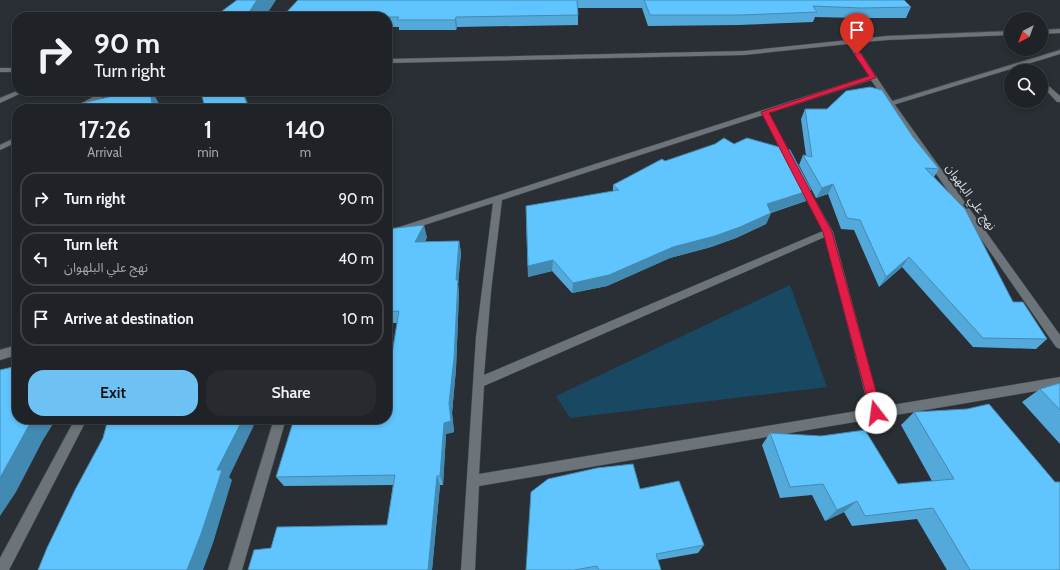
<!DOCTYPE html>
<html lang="en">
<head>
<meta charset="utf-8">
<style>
	body { margin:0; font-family:Cabin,"Noto Sans Arabic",sans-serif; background:#272b2f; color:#f1f3f6; height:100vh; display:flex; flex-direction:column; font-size:15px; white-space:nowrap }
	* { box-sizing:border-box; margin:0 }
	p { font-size:13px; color:#a1a4a7 }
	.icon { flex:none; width:22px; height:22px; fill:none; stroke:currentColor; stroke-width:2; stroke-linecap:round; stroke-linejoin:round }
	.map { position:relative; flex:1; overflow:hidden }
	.details { position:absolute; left:12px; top:104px; width:380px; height:320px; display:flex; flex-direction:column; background:#1f2327; border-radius:16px; box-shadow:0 2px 6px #0003,0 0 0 1px #3c4044 }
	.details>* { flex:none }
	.hud { position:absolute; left:12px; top:12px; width:380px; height:84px; border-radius:16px; box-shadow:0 2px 6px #0003,0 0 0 1px #3c4044; background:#1f2327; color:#f1f3f6; overflow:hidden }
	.needle { width:26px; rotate:221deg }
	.controls { position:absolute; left:1004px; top:12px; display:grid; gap:8px }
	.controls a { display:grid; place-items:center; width:44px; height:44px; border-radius:50%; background:#1f2327; box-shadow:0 2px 6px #0003,0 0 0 1px #3c4044; font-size:20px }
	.pin { position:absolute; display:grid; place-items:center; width:34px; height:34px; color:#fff; margin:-41px -17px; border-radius:50% 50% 50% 0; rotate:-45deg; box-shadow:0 0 4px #0007 }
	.pin .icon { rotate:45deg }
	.me { position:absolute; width:44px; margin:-22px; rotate:345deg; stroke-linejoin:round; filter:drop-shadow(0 0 3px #0008) }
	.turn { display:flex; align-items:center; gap:14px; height:84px; padding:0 16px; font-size:18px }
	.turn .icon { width:52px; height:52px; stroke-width:2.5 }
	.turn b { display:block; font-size:28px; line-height:34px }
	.eta { display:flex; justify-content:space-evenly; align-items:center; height:68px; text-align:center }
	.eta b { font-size:24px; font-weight:600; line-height:28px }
	.action { display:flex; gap:8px; margin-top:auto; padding:8px 16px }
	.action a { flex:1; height:46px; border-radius:16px; background:#6ec2f3; color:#111; font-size:16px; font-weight:600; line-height:46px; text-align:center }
	.action a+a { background:#272b2f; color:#f1f3f6 }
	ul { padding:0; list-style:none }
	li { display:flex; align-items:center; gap:12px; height:54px; margin:0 8px 6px; padding:0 8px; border:2px solid #3c4044; border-radius:16px }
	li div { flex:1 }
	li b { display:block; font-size:15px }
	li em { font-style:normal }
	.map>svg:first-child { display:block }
	.green { fill:#194862 }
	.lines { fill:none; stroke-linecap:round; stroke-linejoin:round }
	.lane-casing { stroke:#444b4e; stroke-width:1 }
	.street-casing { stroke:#444b4e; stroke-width:1 }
	.lane { fill:#6c7479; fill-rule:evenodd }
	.street { fill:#6c7479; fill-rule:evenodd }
	.wall { fill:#53a9da }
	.shaded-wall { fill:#438ab2 }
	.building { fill:#60c5fe; stroke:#438ab2 }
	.route { fill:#e11d48; stroke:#92132f }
	.labels { text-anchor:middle; stroke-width:4; stroke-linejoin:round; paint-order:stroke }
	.street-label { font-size:12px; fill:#d7dbde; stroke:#292f34 }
</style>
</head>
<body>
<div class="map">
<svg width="1060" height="570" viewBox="0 0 1060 570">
	<rect width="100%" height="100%" fill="#292f34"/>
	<polygon class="green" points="790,285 827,387 570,418 556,396"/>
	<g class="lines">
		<g class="lane-casing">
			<g id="lane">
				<polygon points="1060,50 1060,54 893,105 887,105 886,103"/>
				<polygon points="1041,79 1060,96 1060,102 1057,102 1041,85"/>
			</g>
		</g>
		<g class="street-casing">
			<g id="street">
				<polygon points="1060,29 1060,33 1041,34 1041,30"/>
				<path d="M1011,31v4l-124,5 -33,3 39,59 167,233v14l-4,-2 -185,-267 -102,33 24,46 -1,2 -3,1 -4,-3 -22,-44 -261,85 -11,91 -7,84 339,-144 -25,-47 4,-3 4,3 27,48 47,175 180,-30v10l-581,99 -4,84h-14l15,-233 17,-134 -106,34v-6l482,-155 -21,-32 -104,11 -357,8v-4l357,-8 143,-15zM825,237l44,172 -390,65 5,-88z"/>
				<rect x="0" y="68" width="17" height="4"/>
				<polygon points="17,91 26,91 0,103 0,98"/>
				<polygon points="104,91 114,91 81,109 71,109"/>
				<polygon points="17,137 17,142 0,150 0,145"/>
				<polygon points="17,345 17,355 0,360 0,350"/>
				<polygon points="75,419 87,419 9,570 0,570 0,558"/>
				<polygon points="274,419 286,419 242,570 228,570"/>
			</g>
		</g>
		<use href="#lane" class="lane"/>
		<use href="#street" class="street"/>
	</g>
	<g class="wall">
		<polygon points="298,0 904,0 911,7 906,18 857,18 815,17 813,22 739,25 648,26 642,8 578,8 578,25 457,27 456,30 399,30 399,27 387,27 387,17"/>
		<polygon points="805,109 913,137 939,169 934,177 1013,302 1047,339 1036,349 973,347 902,267 879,287 854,230 841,229 828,194 816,198 799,165 803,155 806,156 801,119"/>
		<polygon points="665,161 806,201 771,213 766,224 736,238 711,247 670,258 607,286 572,293 552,271 528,277 526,217 613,191 613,185"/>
		<polygon points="387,229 427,237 425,242 459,241 461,253 458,284 459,292 456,369 452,413 454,432 446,434 443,485 440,485 432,570 271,548 387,525 393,485 284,486 276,477 387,419 397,323 387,323"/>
		<polygon points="1060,383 1060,444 1022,402 1040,389"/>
		<polygon points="914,412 1060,570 947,570 917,519 852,526 844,512 825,521 812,495 780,498 762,445 770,433 898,484 932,481 901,425"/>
		<polygon points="640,489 704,545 698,553 658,560 661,570 526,570"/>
	</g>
	<g class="shaded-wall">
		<polygon points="257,0 276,0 265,17 246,17"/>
		<polygon points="456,17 457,27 456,30 455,20"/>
		<polygon points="150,91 152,91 162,109 153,109"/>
		<polygon points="242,91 243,91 250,109 249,109"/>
		<polygon points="833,184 828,194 816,198 822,188"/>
		<polygon points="811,190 806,201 763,215 767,204"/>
		<polygon points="771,213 766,224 736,238 711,247 670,258 607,286 572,293 573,283 673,247"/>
		<polygon points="424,225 427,237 418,254 415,242"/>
		<polygon points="459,241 461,253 458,284 459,292 456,369 452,413 454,432 446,434 443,485 440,476 444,423 449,403 456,280"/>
		<polygon points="909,257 902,267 879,287 886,277"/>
		<polygon points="553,260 552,271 528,277 528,266"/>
		<polygon points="33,419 56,419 43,440 16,492 0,516 0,478 27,429"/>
		<polygon points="243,419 257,419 229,477 232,480 213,543 203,570 187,570 217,470"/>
		<polygon points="437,476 440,485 432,570 428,570"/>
		<polygon points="857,501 844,512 825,521 837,510"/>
	</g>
	<g class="building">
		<polygon points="237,0 257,0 246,17 214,17"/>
		<polygon points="298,0 577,0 578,15 456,17 455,20 397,20 399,17 282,17"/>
		<polygon points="644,0 904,0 911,7 861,8 813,6 817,12 741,15 650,15"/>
		<polygon points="870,87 882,90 913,137 939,169 925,168 965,209 1013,302 1023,302 1047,339 983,338 909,257 886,277 860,220 847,218 833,184 822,188 803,155 812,157 805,109 827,109 846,91"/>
		<polygon points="134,91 150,91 153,109 61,109 61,108"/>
		<polygon points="201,91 242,91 249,109 205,109"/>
		<polygon points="724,138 734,144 747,138 790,150 811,190 767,204 771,213 740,227 715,236 673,247 609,275 573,283 553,260 528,266 526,206 619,190 613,185 662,159 665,161 715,144"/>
		<polygon points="424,225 415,242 459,241 456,280 458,280 454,358 449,403 451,421 444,423 440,476 437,476 428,570 248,570 254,550 271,548 277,527 387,525 395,475 276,477 294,419 387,419 387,384 399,311 387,312 387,229"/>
		<polygon points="17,366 17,419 33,419 27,429 0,478 0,370"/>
		<polygon points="1060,383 1060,410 1040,389"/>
		<polygon points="989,404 1055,482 1060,482 1060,570 970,570 933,508 865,516 857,501 837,510 823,484 790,487 770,433 821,436 865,430 898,484 954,479 914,412 967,409"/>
		<polygon points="108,419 243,419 217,470 222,470 201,534 187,570 38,570 47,548 75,490 103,438"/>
		<polygon points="633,464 640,489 679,481 704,545 656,554 661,570 599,570 597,566 574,570 526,570 531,492 548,479 597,468"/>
	</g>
	<polygon class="route" points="857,52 860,52 876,77 875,78 769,113 832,232 882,413 880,416 876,418 873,416 871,413 823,232 761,112 869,76 854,54"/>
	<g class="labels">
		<g class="street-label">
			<text transform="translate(971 197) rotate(55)" y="4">نهج علي البلهوان</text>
		</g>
	</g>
</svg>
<div class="controls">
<a><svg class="needle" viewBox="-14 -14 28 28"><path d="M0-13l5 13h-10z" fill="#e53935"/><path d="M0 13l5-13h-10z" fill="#a1a4a7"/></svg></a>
<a><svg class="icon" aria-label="search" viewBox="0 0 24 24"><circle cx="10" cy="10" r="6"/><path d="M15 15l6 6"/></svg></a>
</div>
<div class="pin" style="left:857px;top:54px;background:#d93025"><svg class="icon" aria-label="arrive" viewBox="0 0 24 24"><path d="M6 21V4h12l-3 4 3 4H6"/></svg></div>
<svg class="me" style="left:876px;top:413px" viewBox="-20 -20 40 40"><circle r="19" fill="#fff"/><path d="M0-13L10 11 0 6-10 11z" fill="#e11d48"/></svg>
<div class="hud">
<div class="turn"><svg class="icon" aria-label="right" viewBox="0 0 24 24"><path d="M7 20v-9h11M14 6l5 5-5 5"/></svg><div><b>90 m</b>Turn right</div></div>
</div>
<section class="details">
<div class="eta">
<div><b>17:26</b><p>Arrival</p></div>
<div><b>1</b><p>min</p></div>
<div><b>140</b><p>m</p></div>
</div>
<ul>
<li><svg class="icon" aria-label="right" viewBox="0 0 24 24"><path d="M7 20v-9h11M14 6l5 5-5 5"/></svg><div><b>Turn right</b></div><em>90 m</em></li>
<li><svg class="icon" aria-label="left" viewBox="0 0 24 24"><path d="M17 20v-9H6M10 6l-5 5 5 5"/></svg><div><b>Turn left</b><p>نهج علي البلهوان</p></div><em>40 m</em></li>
<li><svg class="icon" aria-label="arrive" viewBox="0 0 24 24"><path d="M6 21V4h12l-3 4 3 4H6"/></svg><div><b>Arrive at destination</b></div><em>10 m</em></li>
</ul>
<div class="action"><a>Exit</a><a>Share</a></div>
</section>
</div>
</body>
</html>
